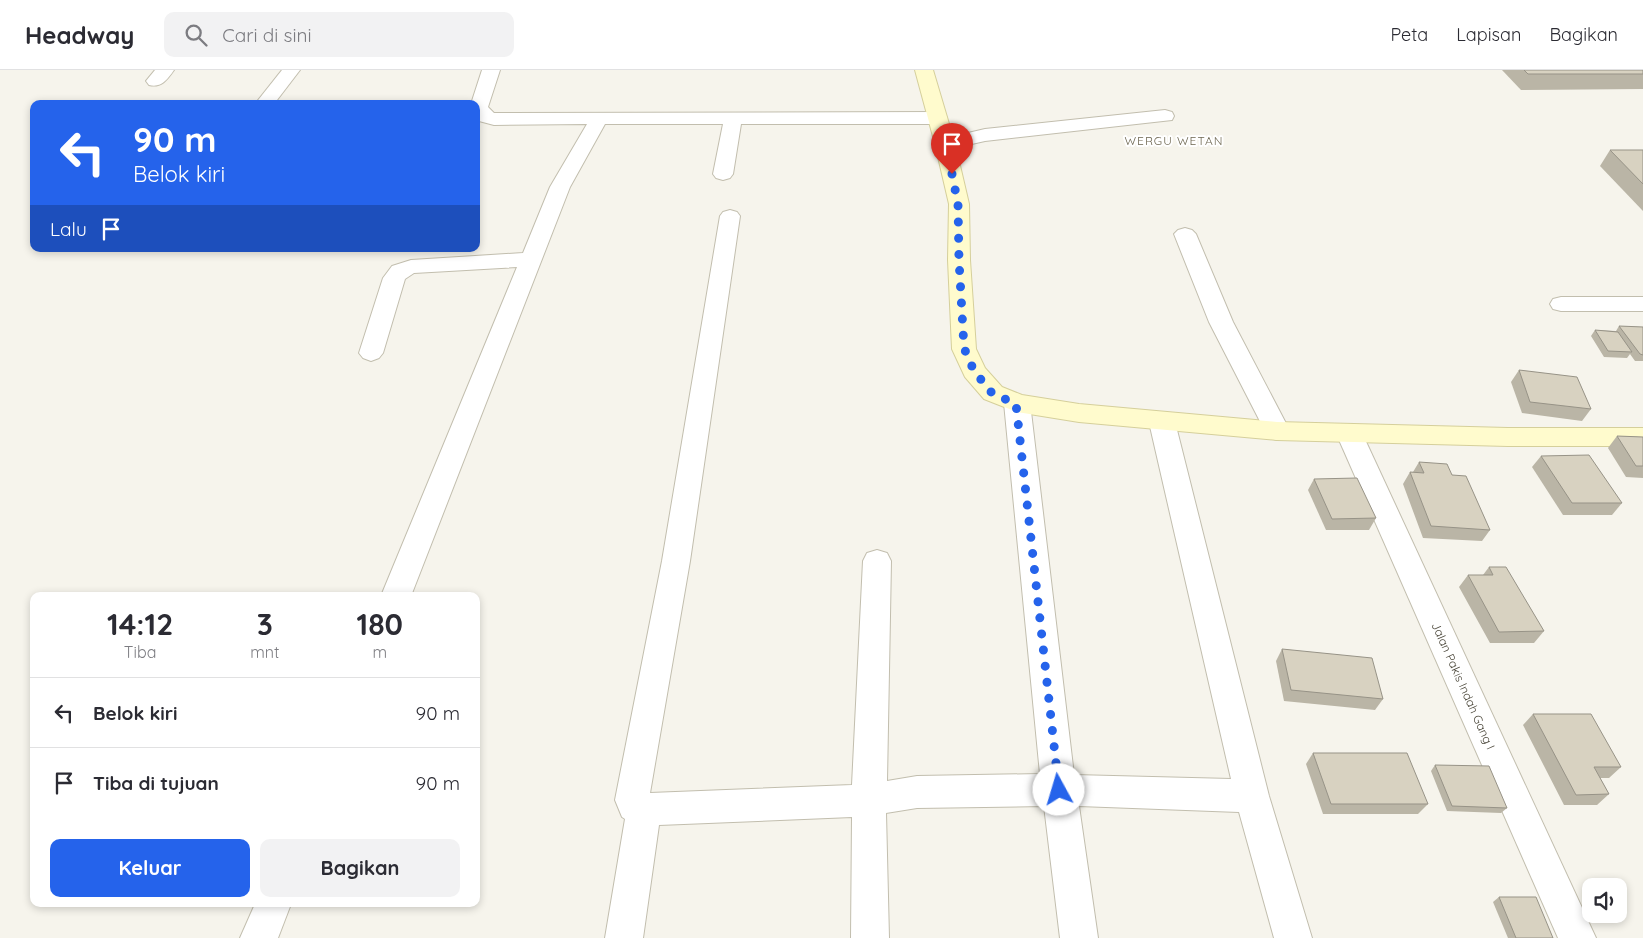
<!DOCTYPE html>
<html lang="id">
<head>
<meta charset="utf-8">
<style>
	body { margin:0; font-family:Quicksand,sans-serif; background:#f2f2f3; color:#2b2b33; height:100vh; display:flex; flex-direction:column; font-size:19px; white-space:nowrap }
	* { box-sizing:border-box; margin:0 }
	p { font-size:16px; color:#7c7c81 }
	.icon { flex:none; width:28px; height:28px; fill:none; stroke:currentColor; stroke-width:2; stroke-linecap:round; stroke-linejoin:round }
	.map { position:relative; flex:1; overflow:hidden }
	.details { position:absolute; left:30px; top:522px; width:450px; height:315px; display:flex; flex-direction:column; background:#fff; border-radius:10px; box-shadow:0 2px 8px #0003 }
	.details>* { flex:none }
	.banner { position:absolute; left:30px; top:30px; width:450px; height:152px; border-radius:10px; box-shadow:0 2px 8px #0003; background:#2563eb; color:#fff; overflow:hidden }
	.fabs { position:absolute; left:1582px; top:808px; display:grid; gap:10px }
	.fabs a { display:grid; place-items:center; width:45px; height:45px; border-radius:10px; background:#fff; box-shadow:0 2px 8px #0003; font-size:25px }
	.pin { position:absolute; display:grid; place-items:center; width:42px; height:42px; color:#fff; margin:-51px -21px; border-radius:50% 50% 50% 0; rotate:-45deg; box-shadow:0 0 5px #0007 }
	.pin .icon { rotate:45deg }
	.me { position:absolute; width:55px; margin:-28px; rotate:354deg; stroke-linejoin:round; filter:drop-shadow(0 0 4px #0008) }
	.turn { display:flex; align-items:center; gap:18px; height:105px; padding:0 20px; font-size:22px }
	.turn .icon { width:65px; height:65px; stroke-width:2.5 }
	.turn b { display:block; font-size:35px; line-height:42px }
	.then { display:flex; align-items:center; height:48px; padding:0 20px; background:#0003; gap:10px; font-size:19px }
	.eta { display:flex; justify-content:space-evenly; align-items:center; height:85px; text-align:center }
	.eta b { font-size:30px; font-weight:800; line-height:35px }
	.action { display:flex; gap:10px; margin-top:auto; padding:10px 20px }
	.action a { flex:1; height:58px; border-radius:10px; background:#2563eb; color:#fff; font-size:20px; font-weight:800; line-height:58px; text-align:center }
	.action a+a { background:#f2f2f3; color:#2b2b33 }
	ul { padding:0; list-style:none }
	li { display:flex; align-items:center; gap:15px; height:70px; padding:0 20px; border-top:1px solid #e1e1e2 }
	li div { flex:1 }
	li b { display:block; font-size:19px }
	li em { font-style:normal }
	header { display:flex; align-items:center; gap:30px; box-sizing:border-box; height:70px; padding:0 25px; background:#fff; border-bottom:1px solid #e1e1e2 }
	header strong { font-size:24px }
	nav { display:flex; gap:28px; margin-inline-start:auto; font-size:18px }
	.search { width:350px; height:45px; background:#f2f2f3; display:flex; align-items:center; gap:12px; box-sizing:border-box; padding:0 18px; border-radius:10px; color:#7c7c81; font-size:19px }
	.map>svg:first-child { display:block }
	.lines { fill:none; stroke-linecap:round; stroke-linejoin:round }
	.street-casing { stroke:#c2beae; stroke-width:2 }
	.secondary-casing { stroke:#d5cf9b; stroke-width:2 }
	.street { fill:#fff; fill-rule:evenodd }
	.secondary { fill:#fffbcd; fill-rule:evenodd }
	.wall { fill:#bab5a6 }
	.building { fill:#d8d2c1; stroke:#979387 }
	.route { stroke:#2563eb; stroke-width:9; stroke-dasharray:0 16.2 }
	.labels { text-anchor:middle; stroke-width:4; stroke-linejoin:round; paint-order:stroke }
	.far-quarter-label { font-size:12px; letter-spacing:1px; fill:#6d6650; stroke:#fff }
	.street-label { font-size:12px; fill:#4a4639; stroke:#fff }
</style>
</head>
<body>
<header>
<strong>Headway</strong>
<div class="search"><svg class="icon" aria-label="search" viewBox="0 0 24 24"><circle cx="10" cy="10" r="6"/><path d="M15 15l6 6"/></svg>Cari di sini</div>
<nav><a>Peta</a><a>Lapisan</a><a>Bagikan</a></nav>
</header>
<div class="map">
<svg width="1643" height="868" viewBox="0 0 1643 868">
	<rect width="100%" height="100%" fill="#f6f4ec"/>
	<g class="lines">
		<g class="street-casing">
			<g id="street">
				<path d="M155,0h19c-7,10 -13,18 -25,15l-3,-4z"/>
				<polygon points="282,0 300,0 274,34 255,34"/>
				<polygon points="482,0 500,0 488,37 494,43 938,42 945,44 947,48 945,52 938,54 741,54 733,104 730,108 723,110 716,108 713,104 723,54 605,54 570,117 411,526 381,526 517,197 414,203 405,209 383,283 379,288 371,291 363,288 359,283 383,208 392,196 411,190 523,183 550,117 587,54 494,55 479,51 476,46 476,34 471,34"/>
				<polygon points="1165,40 1172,42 1174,46 1172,50 985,71 945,80 938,78 935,74 938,70 985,59"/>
				<polygon points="730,140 737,142 740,146 690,491 650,723 852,715 863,491 867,483 877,480 887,483 891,491 887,711 917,706 1040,704 1004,333 1008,327 1017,324 1026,327 1030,333 1074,705 1231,709 1149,352 1153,346 1162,343 1171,346 1175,352 1269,726 1312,868 1274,868 1239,742 1079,736 1098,868 1060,868 1044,736 917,738 886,743 889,868 851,868 852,747 659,755 643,868 605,868 625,749 622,747 615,730 662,491 720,146 723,142"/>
				<polygon points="1185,158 1192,160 1196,164 1233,252 1290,361 1286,367 1277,370 1268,367 1209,252 1174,164 1178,160"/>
				<polygon points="1561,227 1643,227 1643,241 1561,241 1553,239 1550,234 1553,229"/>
				<polygon points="1349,354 1358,357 1362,363 1596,868 1558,868 1336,363 1340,357"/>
				<polygon points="255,834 291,834 278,868 240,868"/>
			</g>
		</g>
		<g class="secondary-casing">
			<polygon id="secondary" points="915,0 933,0 955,74 969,134 970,190 976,279 985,298 1002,317 1022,325 1079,334 1277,352 1508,358 1643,358 1643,376 1508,376 1277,370 1079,352 1017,342 984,329 965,307 952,279 948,190 949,134 935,74"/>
		</g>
		<use href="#street" class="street"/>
		<use href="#secondary" class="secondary"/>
	</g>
	<g class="wall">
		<polygon points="1502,0 1643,0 1643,19 1521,20"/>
		<polygon points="1610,80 1643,80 1643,141 1600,96"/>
		<polygon points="1619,256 1643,257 1643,291 1635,291 1630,284 1627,288 1604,287 1591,266 1595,260 1616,261"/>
		<polygon points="1519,300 1591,339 1582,351 1522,343 1511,312"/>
		<polygon points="1617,366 1643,367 1643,408 1626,407 1608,378"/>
		<polygon points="1541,386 1622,433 1612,445 1563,445 1532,397"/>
		<polygon points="1419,392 1452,405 1490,460 1482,471 1423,468 1403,414 1410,402 1413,402"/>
		<polygon points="1314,409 1376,448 1369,460 1326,460 1308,420"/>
		<polygon points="1489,497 1544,561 1534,573 1490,573 1459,517 1468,505 1483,505"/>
		<polygon points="1282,579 1383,629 1375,640 1284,631 1276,591"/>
		<polygon points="1533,644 1621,697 1609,708 1600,708 1609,724 1597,735 1564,735 1523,655"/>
		<polygon points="1313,683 1428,734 1418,744 1323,744 1306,694"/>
		<polygon points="1435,695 1507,738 1501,743 1447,741 1431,701"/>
		<polygon points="1499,827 1553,868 1508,868 1493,832"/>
	</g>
	<g class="building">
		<polygon points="1524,0 1643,0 1643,4 1528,4"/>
		<polygon points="1610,80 1643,80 1643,114"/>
		<polygon points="1619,256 1643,257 1643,285 1640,284"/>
		<polygon points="1595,260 1618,262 1632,282 1608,281"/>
		<polygon points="1519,300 1577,307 1591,339 1530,332"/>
		<polygon points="1617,366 1643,367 1643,396 1636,396"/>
		<polygon points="1589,385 1622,433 1572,433 1541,386"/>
		<polygon points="1419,392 1447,394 1452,405 1466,406 1490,460 1431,456 1410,402 1424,403"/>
		<polygon points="1357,408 1376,448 1332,449 1314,409"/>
		<polygon points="1489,497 1506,497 1544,561 1499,562 1468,505 1493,505"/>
		<polygon points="1282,579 1372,588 1383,629 1291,620"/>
		<polygon points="1533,644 1591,644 1621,697 1594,697 1609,724 1576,725"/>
		<polygon points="1313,683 1407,683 1428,734 1331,734"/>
		<polygon points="1435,695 1489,696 1507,738 1452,736"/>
		<polygon points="1499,827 1536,827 1553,868 1516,868"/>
	</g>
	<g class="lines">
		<polyline class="route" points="952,104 958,134 959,190 964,278 974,301 992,323 1016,334 1059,720"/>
	</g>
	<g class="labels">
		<g class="far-quarter-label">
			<text x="1174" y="75">WERGU WETAN</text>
		</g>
		<g class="street-label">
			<text transform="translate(1463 616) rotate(66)" y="4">Jalan Pakis Indah Gang I</text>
		</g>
	</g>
</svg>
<div class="fabs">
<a><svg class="icon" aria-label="sound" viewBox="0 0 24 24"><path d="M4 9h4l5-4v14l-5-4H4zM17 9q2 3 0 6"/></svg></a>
</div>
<div class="pin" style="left:952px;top:104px;background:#d93025"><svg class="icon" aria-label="arrive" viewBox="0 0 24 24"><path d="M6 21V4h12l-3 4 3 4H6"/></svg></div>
<svg class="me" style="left:1059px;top:720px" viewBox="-20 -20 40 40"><circle r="19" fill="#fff"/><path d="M0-13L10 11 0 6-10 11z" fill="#2563eb"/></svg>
<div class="banner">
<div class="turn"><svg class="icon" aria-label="left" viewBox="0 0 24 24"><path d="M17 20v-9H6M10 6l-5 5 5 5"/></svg><div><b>90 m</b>Belok kiri</div></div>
<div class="then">Lalu<svg class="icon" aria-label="arrive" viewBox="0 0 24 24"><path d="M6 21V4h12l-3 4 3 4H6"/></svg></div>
</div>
<section class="details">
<div class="eta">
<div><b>14:12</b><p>Tiba</p></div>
<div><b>3</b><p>mnt</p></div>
<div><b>180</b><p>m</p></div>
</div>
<ul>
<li><svg class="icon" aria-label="left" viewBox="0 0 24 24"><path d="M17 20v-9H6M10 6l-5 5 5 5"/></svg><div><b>Belok kiri</b></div><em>90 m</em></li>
<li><svg class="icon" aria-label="arrive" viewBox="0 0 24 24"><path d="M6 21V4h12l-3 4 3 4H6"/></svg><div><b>Tiba di tujuan</b></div><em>90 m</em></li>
</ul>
<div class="action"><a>Keluar</a><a>Bagikan</a></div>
</section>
</div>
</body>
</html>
